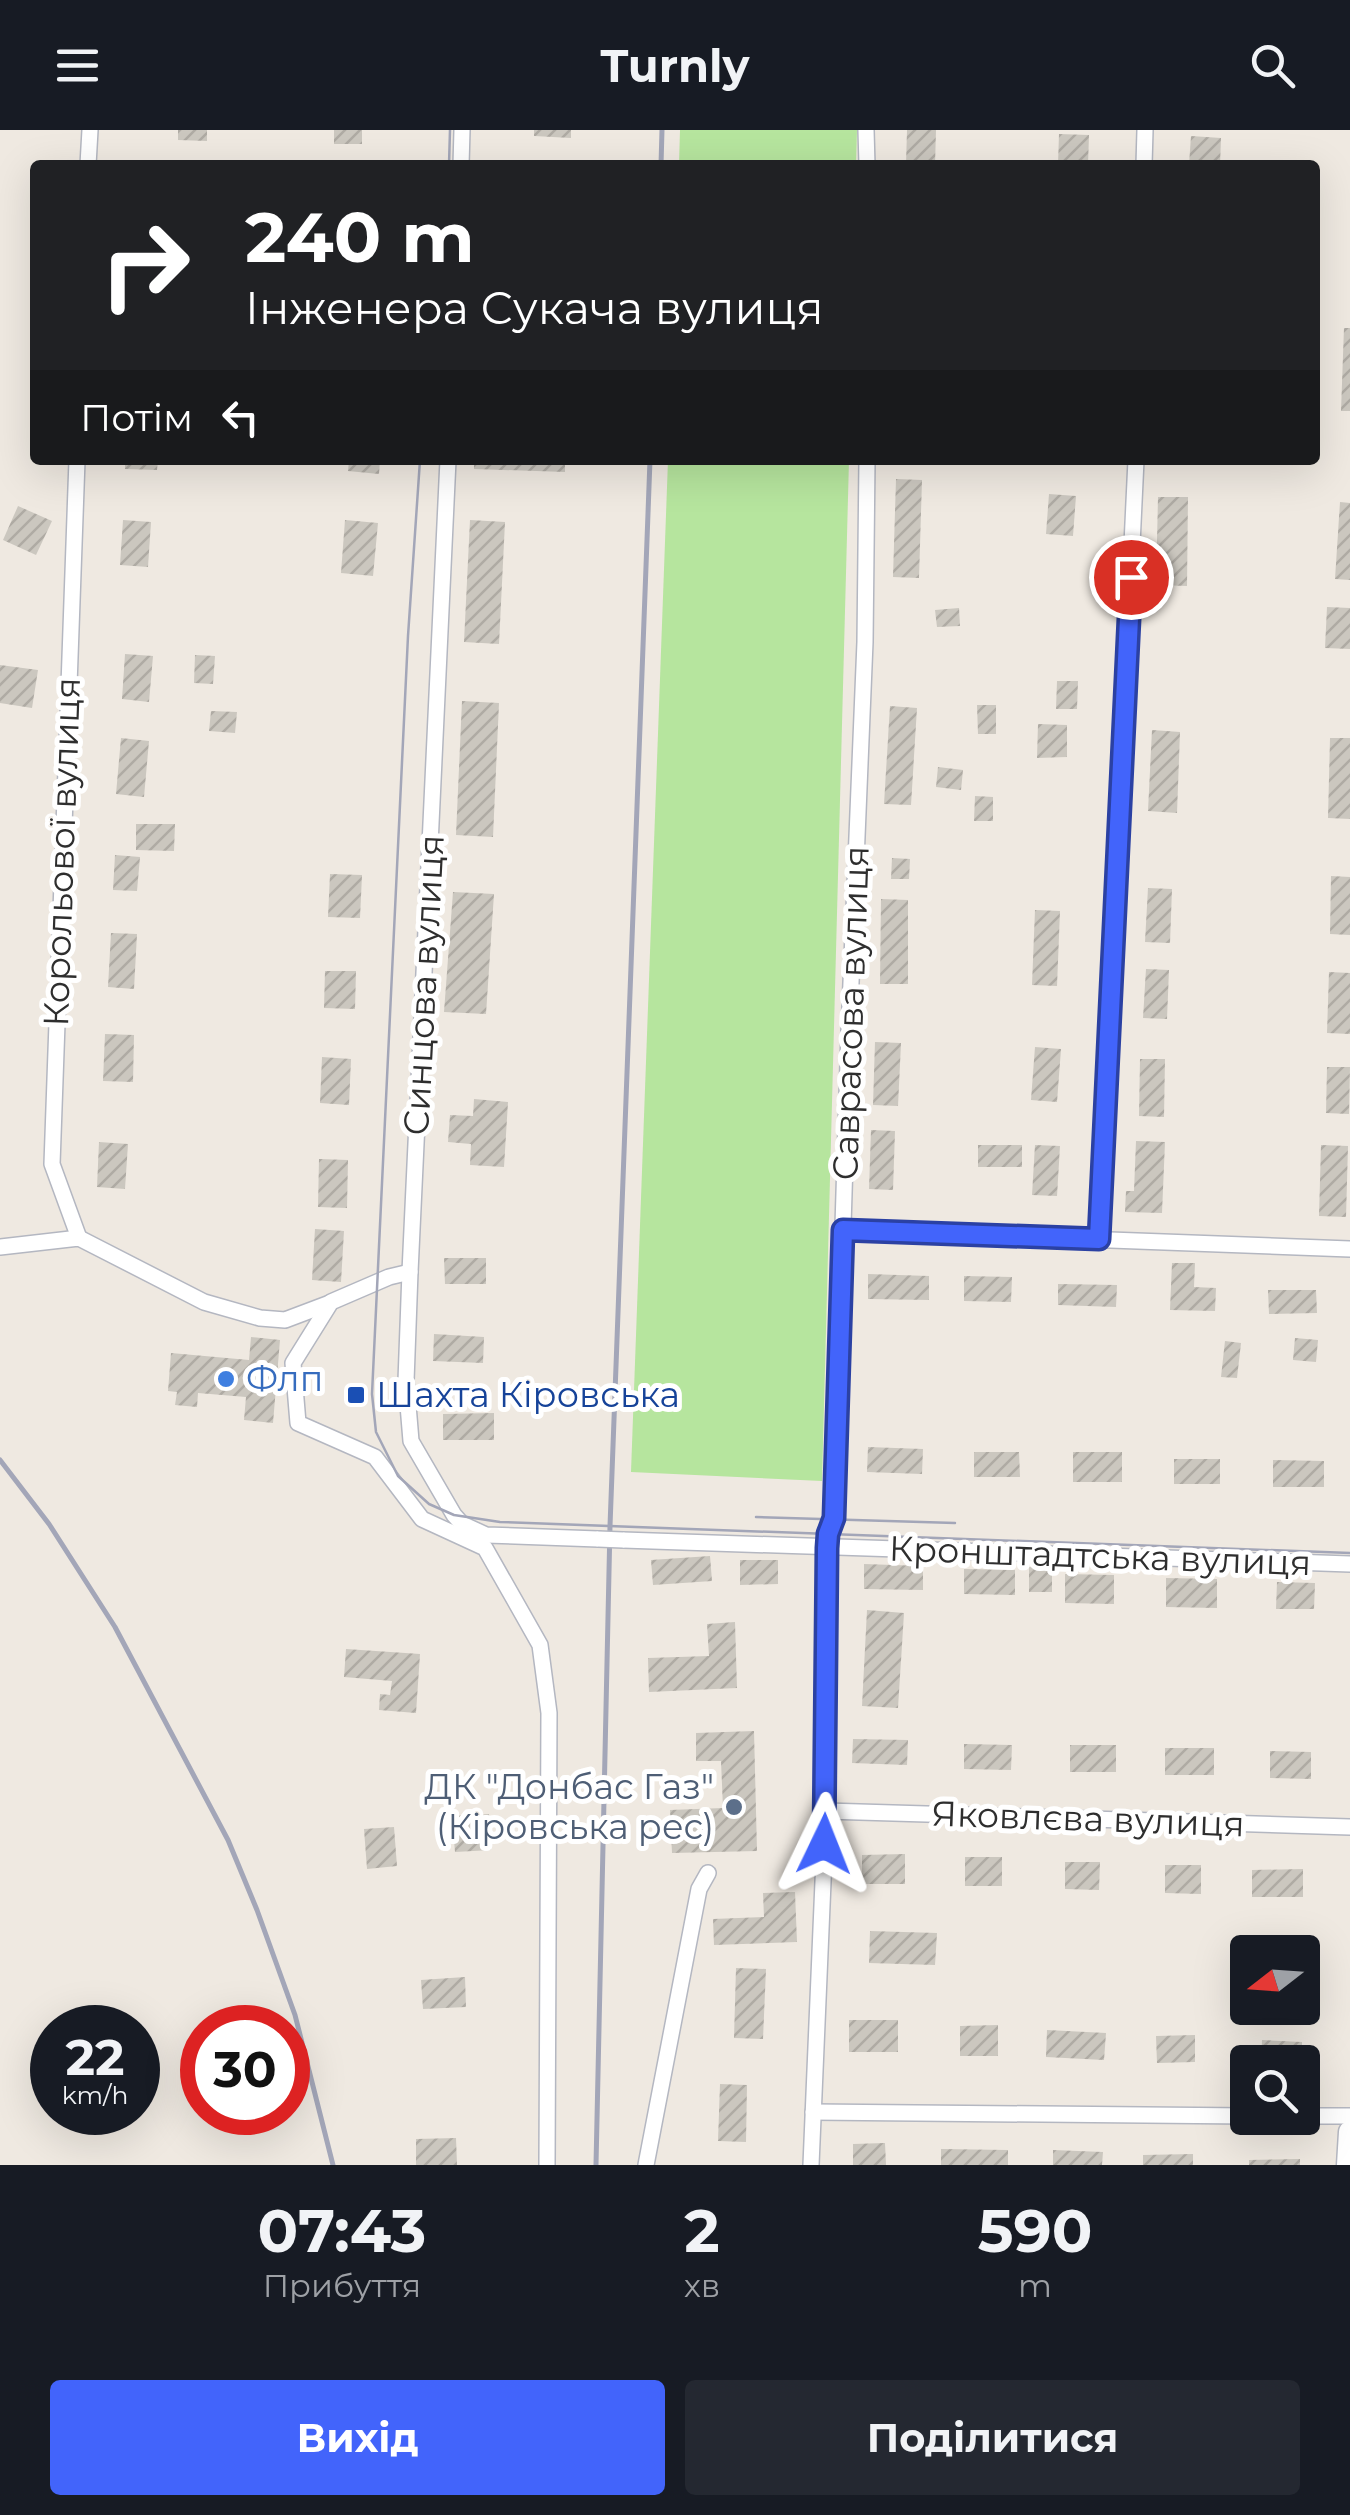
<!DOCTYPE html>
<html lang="uk">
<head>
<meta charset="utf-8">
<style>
	body { margin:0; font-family:Montserrat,sans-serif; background:#242831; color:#f1f3f6; height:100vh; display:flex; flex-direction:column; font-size:38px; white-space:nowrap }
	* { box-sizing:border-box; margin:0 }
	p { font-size:32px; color:#9ea1a6 }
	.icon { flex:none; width:55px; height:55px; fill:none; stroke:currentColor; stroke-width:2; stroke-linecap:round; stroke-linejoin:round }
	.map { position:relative; height:2035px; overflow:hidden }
	.side { display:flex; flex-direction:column; background:#171b24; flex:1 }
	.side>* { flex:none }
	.banner { position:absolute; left:30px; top:30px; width:1290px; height:305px; border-radius:10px; box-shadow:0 10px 40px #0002; background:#202124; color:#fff; overflow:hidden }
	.needle { width:65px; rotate:253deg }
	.buttons { position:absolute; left:1230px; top:1805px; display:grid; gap:20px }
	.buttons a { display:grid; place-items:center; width:90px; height:90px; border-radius:10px; background:#171b24; box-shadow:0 10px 40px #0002; font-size:50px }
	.speed { position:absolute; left:30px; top:1875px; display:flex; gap:20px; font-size:50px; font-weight:700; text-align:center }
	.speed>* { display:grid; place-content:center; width:130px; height:130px; border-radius:50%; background:#171b24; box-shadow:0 10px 40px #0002; line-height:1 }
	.speed small { font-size:25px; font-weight:400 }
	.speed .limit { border:15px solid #d22; background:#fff; color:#111 }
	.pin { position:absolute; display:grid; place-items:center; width:85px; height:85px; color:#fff; margin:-42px; border:5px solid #fff; border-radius:50%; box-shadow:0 2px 10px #0007 }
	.me { position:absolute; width:110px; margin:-55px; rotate:2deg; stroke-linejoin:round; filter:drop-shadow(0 0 8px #0008) }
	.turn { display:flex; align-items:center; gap:35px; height:210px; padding:0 50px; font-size:45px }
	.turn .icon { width:130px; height:130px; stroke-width:2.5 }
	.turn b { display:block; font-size:70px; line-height:85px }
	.then { display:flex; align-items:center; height:95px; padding:0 50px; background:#0003; gap:20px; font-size:38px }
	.eta { display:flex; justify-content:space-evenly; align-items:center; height:170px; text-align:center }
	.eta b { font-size:60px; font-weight:700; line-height:70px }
	.button { display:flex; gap:20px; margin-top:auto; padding:20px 50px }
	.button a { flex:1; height:115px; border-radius:10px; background:#4264fb; color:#fff; font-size:40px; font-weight:700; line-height:115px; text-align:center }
	.button a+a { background:#242831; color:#f1f3f6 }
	header { display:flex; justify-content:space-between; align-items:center; height:130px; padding:0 50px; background:#171b24; font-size:45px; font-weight:700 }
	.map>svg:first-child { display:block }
	.grass { fill:#b6e59e }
	.building { fill:url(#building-hatch) }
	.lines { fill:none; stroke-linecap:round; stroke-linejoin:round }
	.minor-casing { stroke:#b4b7c1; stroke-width:18 }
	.secondary-casing { stroke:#b4b7c1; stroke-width:25 }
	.minor { stroke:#fff; stroke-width:15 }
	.secondary { stroke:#fff; stroke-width:22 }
	.tram { stroke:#a3a6b8; stroke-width:2.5 }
	.rail { stroke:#a3a6b8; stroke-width:5 }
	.minor-bridge-casing { stroke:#b4b7c1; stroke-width:18; stroke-linecap:butt }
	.minor-bridge { stroke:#fff; stroke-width:15 }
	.route-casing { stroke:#2b41a3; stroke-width:25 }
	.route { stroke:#4264fb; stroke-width:18 }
	.shop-dot { fill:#3f7fe0; stroke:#fff; stroke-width:4 }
	.transit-dot { fill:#1a4fb4; stroke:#fff; stroke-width:4 }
	.service-dot { fill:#5c6f8a; stroke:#fff; stroke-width:4 }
	.labels { text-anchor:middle; stroke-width:10; stroke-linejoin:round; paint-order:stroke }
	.street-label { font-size:35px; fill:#2e2e2e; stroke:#fff }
	.shop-label { font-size:35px; fill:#366cbe; stroke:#fff; text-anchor:start }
	.transit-label { font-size:35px; fill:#164399; stroke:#fff; text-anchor:start }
	.service-label { font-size:35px; fill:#4e5e75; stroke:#fff; text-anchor:end }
</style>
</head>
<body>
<header><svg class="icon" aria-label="menu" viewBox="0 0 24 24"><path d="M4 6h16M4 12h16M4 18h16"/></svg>Turnly<svg class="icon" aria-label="search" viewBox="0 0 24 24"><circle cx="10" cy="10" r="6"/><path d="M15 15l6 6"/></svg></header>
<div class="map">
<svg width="1350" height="2035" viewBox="0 0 1350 2035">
	<defs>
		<pattern id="building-hatch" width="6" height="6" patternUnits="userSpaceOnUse" patternTransform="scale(2.5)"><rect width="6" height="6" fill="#cbc7bf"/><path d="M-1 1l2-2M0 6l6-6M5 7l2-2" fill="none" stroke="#afaba4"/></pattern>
	</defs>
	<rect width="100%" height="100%" fill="#efe9e1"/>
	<g class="grass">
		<polygon points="680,0 857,0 856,35 679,35"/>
		<polygon points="668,330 849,330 822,1351 631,1342"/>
	</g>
	<g class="building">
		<polygon points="178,0 207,0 207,11 178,10"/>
		<rect x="334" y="0" width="28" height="14"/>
		<polygon points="534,0 571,0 571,8 534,6"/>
		<polygon points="907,0 936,0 935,35 906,35"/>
		<polygon points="1059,4 1089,5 1088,35 1058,35"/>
		<polygon points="1191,6 1221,8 1220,35 1189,35"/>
		<polygon points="1344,198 1350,198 1350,281 1341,281"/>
		<polygon points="125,330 158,330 157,340 125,339"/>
		<polygon points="349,330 380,330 379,344 348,341"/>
		<polygon points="474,330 565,330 565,342 474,339"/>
		<polygon points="896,349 922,350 919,448 893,447"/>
		<polygon points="1049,364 1076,366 1073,406 1046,404"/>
		<polygon points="1158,367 1188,367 1187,456 1156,455"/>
		<polygon points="1340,372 1350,373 1350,450 1335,449"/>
		<polygon points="18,376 52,391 36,425 3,410"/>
		<polygon points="123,390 151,392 148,437 120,435"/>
		<polygon points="345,390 378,393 373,446 341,443"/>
		<polygon points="470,390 505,392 499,514 464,512"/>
		<polygon points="1327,477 1350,478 1350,519 1325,518"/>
		<polygon points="959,478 960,496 937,497 935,480"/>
		<polygon points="125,524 153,526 149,572 122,569"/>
		<polygon points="195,525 215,526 213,554 194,553"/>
		<polygon points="0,535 38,540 32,578 0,573"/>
		<polygon points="1057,551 1078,551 1077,579 1056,579"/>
		<polygon points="462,571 499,573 493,707 456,705"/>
		<polygon points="977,575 996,575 996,604 978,604"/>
		<polygon points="890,576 917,578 911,675 884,674"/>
		<polygon points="211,581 237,582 235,603 209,601"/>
		<polygon points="1038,594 1067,595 1067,627 1037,628"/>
		<polygon points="1152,600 1180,602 1177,683 1148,681"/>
		<polygon points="121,608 149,611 144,667 116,664"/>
		<polygon points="1330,608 1350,608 1350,689 1328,688"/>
		<polygon points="938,637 963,640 961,660 936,657"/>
		<polygon points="975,666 993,667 993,691 974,691"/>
		<polygon points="136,694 175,694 174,721 136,720"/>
		<polygon points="115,725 140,727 137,761 113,760"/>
		<polygon points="892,728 910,729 909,749 891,749"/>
		<polygon points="330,744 362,745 360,788 328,787"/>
		<polygon points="1331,746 1350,747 1350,805 1330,804"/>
		<polygon points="1148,758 1172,759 1170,813 1145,812"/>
		<polygon points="453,762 494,764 486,884 444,882"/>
		<polygon points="881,769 908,770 908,854 880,854"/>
		<polygon points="1035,780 1060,781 1057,856 1032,855"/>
		<polygon points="111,803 137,804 134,859 108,857"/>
		<polygon points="1146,839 1169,840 1167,889 1143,888"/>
		<polygon points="325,841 356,841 355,879 324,878"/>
		<polygon points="1329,842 1350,843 1350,904 1327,903"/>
		<polygon points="105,904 134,905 133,952 103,951"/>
		<polygon points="875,912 901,913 898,976 873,975"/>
		<polygon points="1035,917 1061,919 1057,972 1031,970"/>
		<polygon points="322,927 351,929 349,975 320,973"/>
		<polygon points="1140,929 1165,929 1164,987 1139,986"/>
		<polygon points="1327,937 1350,937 1349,984 1326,983"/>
		<polygon points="474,969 508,972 504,1037 470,1035 471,1014 448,1012 450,985 473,986"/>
		<polygon points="871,1000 895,1001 893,1060 869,1059"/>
		<polygon points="1136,1011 1165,1012 1162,1083 1125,1082 1126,1061 1134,1061"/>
		<polygon points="99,1012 128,1014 125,1059 97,1057"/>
		<rect x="978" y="1015" width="44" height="22"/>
		<polygon points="1035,1015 1060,1016 1057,1066 1032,1065"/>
		<polygon points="1321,1015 1348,1016 1346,1087 1319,1086"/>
		<polygon points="319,1029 348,1030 347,1078 318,1077"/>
		<polygon points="315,1099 344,1101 341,1152 312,1150"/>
		<polygon points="444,1128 486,1128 486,1154 445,1154"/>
		<polygon points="1172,1133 1195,1133 1194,1157 1216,1158 1215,1181 1170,1180"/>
		<polygon points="868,1144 929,1146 929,1170 868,1169"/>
		<polygon points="964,1146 1012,1147 1011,1172 964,1171"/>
		<polygon points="1058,1154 1117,1155 1116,1177 1058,1175"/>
		<polygon points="1268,1160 1316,1160 1317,1183 1269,1184"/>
		<polygon points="434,1204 484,1207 483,1233 433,1231"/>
		<polygon points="251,1207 280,1210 273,1293 244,1290 246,1267 198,1263 197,1277 175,1275 177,1262 168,1261 171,1223 249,1230"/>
		<polygon points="1295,1208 1318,1210 1316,1232 1293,1230"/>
		<polygon points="1225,1211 1241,1213 1237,1248 1221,1247"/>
		<polygon points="494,1283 494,1310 443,1310 443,1284"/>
		<polygon points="868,1317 923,1319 922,1344 867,1342"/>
		<polygon points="974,1322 1019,1322 1020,1347 974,1347"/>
		<rect x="1073" y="1322" width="49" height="30"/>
		<rect x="1174" y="1329" width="46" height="25"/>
		<polygon points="1273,1330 1324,1331 1324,1357 1273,1357"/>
		<polygon points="710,1426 712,1451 653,1455 651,1430"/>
		<polygon points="740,1430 778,1430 778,1454 740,1455"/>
		<polygon points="864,1434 923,1436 923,1460 864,1459"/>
		<polygon points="1029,1437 1052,1438 1052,1462 1029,1462"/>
		<polygon points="964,1439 1015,1440 1015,1465 964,1464"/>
		<polygon points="1065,1444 1114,1445 1114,1474 1065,1473"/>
		<polygon points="1166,1448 1217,1449 1217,1478 1166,1477"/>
		<polygon points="1277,1452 1315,1453 1314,1479 1276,1479"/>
		<polygon points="867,1480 904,1483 898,1578 862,1576"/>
		<polygon points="735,1492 737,1558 649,1562 648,1528 709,1526 707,1494"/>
		<polygon points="346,1519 420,1524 416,1583 379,1580 380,1564 390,1565 392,1551 344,1547"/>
		<polygon points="754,1601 757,1721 672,1723 670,1680 723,1678 721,1631 696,1631 696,1603"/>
		<polygon points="853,1609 908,1610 907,1635 852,1633"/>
		<polygon points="964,1614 1012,1615 1011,1640 964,1639"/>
		<rect x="1070" y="1615" width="46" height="27"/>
		<rect x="1165" y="1618" width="49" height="27"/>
		<polygon points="1270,1621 1311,1622 1311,1649 1270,1648"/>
		<polygon points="489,1684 491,1720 455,1722 452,1686"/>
		<polygon points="394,1697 397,1736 367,1739 364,1699"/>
		<polygon points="905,1724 905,1754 862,1754 862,1725"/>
		<rect x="965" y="1727" width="37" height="29"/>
		<polygon points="1065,1732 1100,1732 1099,1760 1065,1759"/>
		<polygon points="1165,1735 1201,1735 1201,1764 1165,1763"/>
		<polygon points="1303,1739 1303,1767 1252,1767 1252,1740"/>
		<polygon points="795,1762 797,1812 714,1815 713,1789 764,1787 763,1763"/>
		<polygon points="870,1801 937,1803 935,1835 869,1833"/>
		<polygon points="736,1838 766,1839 763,1909 734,1908"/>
		<polygon points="465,1847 466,1877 423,1879 421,1850"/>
		<rect x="849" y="1890" width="49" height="32"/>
		<polygon points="998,1895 998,1926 960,1926 960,1896"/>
		<polygon points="1047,1900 1106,1903 1104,1930 1046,1927"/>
		<polygon points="1195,1905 1195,1932 1157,1933 1156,1906"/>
		<polygon points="1262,1910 1302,1912 1302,1932 1261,1932"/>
		<polygon points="720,1954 747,1955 746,2012 718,2011"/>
		<polygon points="456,2008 457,2035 416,2035 416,2009"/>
		<polygon points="885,2013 886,2035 853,2035 853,2014"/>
		<polygon points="941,2019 1008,2020 1008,2035 941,2035"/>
		<polygon points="1053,2020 1103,2022 1102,2035 1053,2035"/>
		<polygon points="1193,2024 1193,2035 1143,2035 1143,2025"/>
		<polygon points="1300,2029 1300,2035 1249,2035 1249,2030"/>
	</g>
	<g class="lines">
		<g class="minor-casing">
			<g id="minor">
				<polyline points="866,0 867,35"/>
				<polyline points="88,35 90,0"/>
				<polyline points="461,35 462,0"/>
				<polyline points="1144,35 1145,0"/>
				<polyline points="77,330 52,1034 79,1108"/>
				<polyline points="448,330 410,1142 406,1251 411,1311 454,1385 462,1394 486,1405 598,1409"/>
				<polyline points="843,1100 1350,1119"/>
				<polyline points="1099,1109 1136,330"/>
				<polyline points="0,1117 79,1108 204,1172 260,1188 285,1190 330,1173"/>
				<polyline points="410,1142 389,1147 331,1172 293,1233 298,1293 375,1327 422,1389 485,1418 540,1515 549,1583 547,2035"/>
				<polyline points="623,1410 1350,1434"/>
				<polyline points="826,1681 1350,1697"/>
				<polyline points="813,1982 1248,1986"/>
				<polyline points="1302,1986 1350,1986"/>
				<polyline points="646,2035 699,1759 708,1743"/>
				<polyline points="811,2035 826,1681 827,1418 828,1403 834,1388 849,901 865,512 867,330"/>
			</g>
		</g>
		<g class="secondary-casing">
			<polyline id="secondary" points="1348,2035 1350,2002"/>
		</g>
		<use href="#minor" class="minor"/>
		<use href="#secondary" class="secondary"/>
		<g class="tram">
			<polyline points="449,35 450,0"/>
			<polyline points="420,330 408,506 372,1264 376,1302 398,1346 429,1374 454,1385 500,1392 1350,1423"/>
			<polyline points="756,1387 955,1393"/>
		</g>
		<g class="rail">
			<polyline points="661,35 662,0"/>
			<polyline points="0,1330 49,1394 115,1497 228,1710 257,1780 295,1885 333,2035"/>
			<polyline points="596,2035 610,1396 650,330"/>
		</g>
		<g class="minor-bridge-casing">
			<polyline id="minor-bridge" points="598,1409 623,1410"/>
		</g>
		<use href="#minor-bridge" class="minor-bridge"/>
	</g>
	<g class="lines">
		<g class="route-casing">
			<polyline id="route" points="824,1714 827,1418 828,1404 834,1388 843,1100 1099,1109 1131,447"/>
		</g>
		<use href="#route" class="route"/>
	</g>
	<circle class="shop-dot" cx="226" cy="1249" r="10"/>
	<rect class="transit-dot" x="346" y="1255" width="20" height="20" rx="5"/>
	<circle class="service-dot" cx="734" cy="1677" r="10"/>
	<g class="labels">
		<g class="street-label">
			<text transform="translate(62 722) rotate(-88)" y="12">Корольової вулиця</text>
			<text transform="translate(424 855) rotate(-87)" y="12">Синцова вулиця</text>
			<text transform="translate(851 883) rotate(-88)" y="12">Саврасова вулиця</text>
			<text transform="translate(1100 1426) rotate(2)" y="12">Кронштадтська вулиця</text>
			<text transform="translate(1088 1689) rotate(2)" y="12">Яковлєва вулиця</text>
		</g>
		<g class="shop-label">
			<text x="246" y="1261">Флп</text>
		</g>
		<g class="transit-label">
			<text x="376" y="1277">Шахта Кіровська</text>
		</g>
		<g class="service-label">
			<text x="714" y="1669">ДК "Донбас Газ"<tspan x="714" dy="40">(Кіровська рес)</tspan></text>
		</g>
	</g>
</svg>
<div class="buttons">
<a><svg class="needle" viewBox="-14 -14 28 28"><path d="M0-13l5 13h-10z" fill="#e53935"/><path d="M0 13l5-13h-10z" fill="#9ea1a6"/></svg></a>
<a><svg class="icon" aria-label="search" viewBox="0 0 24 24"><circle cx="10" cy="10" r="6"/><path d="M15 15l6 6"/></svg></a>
</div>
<div class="speed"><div>22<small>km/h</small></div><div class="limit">30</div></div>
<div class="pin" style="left:1131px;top:447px;background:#d93025"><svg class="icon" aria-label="arrive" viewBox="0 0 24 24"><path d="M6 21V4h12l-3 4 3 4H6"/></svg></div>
<svg class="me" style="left:824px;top:1714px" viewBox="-20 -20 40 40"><path d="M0-17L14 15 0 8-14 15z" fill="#4264fb" stroke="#fff" stroke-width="4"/></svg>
<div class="banner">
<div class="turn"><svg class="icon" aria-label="right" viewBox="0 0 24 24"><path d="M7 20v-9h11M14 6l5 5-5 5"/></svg><div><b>240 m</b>Інженера Сукача вулиця</div></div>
<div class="then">Потім<svg class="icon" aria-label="left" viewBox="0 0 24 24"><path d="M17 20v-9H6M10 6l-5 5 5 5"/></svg></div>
</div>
</div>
<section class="side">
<div class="eta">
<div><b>07:43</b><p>Прибуття</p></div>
<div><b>2</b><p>хв</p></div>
<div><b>590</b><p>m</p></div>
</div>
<div class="button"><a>Вихід</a><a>Поділитися</a></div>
</section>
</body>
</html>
